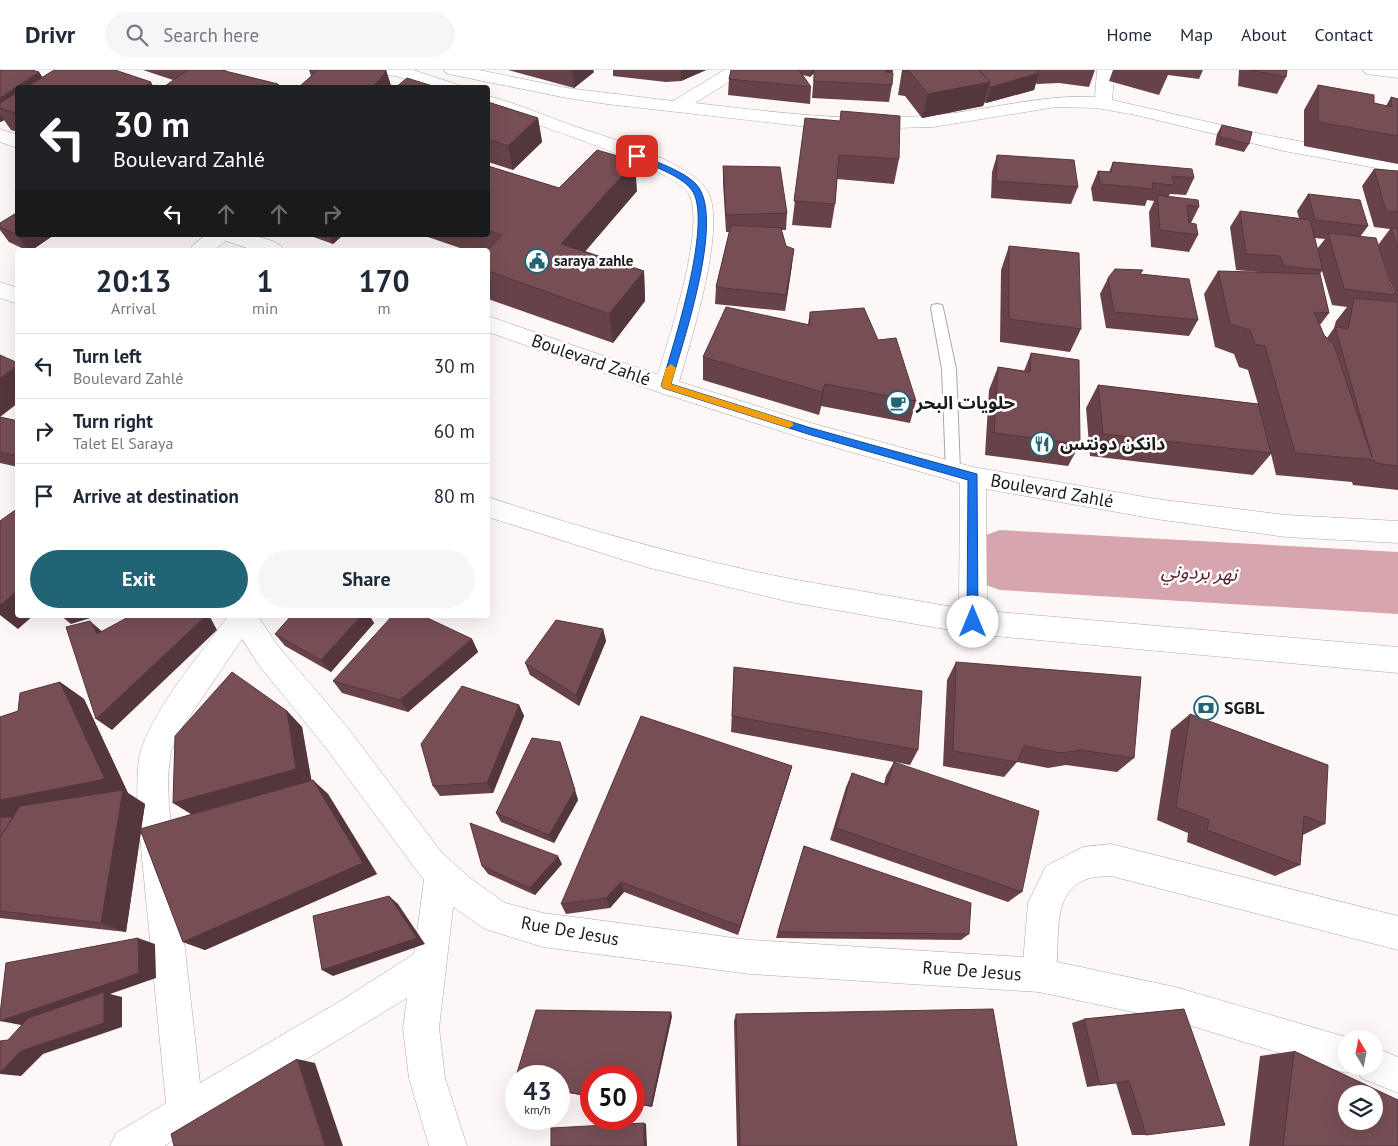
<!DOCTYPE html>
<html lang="en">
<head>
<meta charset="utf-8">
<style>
	body { margin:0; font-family:"PT Sans","Noto Sans Arabic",sans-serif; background:#f6f6f7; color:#1f2937; height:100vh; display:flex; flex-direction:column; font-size:19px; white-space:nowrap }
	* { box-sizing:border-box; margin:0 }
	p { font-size:16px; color:#747a83 }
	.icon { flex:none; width:28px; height:28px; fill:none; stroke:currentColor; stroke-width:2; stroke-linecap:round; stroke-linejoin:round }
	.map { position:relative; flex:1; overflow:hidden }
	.drawer { position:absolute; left:15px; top:178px; width:475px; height:370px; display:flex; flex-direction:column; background:#fff; border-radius:5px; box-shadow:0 5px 20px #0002 }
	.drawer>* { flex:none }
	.guide { position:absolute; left:15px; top:15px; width:475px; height:152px; border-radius:5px; box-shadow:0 5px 20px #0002; background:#202124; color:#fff; overflow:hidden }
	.needle { width:32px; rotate:350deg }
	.tools { position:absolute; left:1338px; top:960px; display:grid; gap:10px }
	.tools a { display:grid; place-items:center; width:45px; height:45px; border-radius:50%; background:#fff; box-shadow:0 5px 20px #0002; font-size:25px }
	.speed { position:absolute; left:505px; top:995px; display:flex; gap:10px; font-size:25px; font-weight:700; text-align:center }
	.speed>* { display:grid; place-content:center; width:65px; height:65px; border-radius:50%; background:#fff; box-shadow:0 5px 20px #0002; line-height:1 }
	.speed small { font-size:12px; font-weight:400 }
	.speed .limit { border:8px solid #d22; background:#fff; color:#111 }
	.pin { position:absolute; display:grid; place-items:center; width:42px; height:42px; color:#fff; margin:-21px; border-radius:10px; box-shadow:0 2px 8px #0006 }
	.me { position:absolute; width:55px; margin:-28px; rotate:0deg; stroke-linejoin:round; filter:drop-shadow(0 0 4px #0008) }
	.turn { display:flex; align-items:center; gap:18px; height:105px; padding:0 15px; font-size:22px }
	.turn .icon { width:65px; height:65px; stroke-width:2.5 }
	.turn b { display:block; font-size:35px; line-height:42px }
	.lanes { display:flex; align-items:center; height:48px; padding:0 15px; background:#0003; justify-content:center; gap:25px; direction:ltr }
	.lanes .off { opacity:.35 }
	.eta { display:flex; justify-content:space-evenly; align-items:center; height:85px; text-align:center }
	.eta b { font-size:30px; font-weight:700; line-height:35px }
	.button { display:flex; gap:10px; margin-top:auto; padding:10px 15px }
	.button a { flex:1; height:58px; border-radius:30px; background:#206476; color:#fff; font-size:20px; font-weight:700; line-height:58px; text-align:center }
	.button a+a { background:#f6f6f7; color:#1f2937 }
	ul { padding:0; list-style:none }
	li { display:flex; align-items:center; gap:15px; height:65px; padding:0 15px; border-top:1px solid #e0e1e3 }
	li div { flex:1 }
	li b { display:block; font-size:19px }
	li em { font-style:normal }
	header { display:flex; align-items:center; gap:30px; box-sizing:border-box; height:70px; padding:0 25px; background:#fff; border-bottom:1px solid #e0e1e3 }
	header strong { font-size:24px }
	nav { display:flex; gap:28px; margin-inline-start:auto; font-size:18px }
	.search { width:350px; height:45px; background:#f6f6f7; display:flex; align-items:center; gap:12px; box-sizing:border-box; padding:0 18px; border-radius:28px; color:#747a83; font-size:19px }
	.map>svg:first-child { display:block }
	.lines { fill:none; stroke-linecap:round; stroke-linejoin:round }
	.river { fill:#d6a5ad; fill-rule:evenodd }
	.service-casing { stroke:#aca7a7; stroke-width:2 }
	.minor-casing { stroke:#aca7a7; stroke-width:1 }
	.tertiary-casing { stroke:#aca7a7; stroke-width:1 }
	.secondary-casing { stroke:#aca7a7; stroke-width:1 }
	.trunk-casing { stroke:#aca7a7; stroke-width:1 }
	.service { fill:#fff; fill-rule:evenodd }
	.minor { fill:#fff; fill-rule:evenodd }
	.tertiary { fill:#fff; fill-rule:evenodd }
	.secondary { fill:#fff; fill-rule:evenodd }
	.trunk { fill:#fff; fill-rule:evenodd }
	.wall { fill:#674349; fill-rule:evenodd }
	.shaded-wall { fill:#54373c }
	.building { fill:#784e55; stroke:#54373c; fill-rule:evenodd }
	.route { fill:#1a73e8; stroke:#114b97 }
	.slow { fill:#f59e0b }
	.labels { text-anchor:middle; stroke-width:5; stroke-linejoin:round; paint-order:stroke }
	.far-poi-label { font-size:15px; font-weight:bold; fill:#1d1a1b; stroke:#fff; text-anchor:start }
	.street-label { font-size:18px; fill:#1d1a1b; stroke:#fff }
	.poi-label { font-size:18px; font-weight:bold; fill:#1d1a1b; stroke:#fff; text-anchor:start }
	.water-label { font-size:19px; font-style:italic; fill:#591e2d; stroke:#fff }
</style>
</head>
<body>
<header>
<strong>Drivr</strong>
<div class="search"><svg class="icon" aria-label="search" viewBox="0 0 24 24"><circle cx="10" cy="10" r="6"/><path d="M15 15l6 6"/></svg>Search here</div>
<nav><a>Home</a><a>Map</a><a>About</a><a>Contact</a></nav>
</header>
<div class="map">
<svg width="1398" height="1076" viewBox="0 0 1398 1076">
	<rect width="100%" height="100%" fill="#fdf7f8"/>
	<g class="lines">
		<polygon class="river" points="1000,460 1398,482 1398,544 1000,520 975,511 964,490 975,469"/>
		<g class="service-casing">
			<polygon id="service" points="937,234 942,235 943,238 956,299 960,401 958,405 953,407 948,405 946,401 942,299 931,238 932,235"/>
		</g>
		<g class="minor-casing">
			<g id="minor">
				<path d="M444,0h35l88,18 106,13 51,-31h21l-3,4 -47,29c79,9 158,20 238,12 54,-4 107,-21 162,-18l2,-27h18l-3,30 149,34 137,26v12l-114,-21 -148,-36 -40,-7 -40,-1 -123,20 -80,2 -44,-2 -202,-23 -40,-6 -114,-23 -6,-1z"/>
				<polygon points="1363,0 1398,0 1398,8 1366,4"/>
				<path d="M229,545h27l1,2 -76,112 -10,22 -3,25 1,31 31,276 142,-83 72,-46 11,-81 5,-11 11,-5 11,5 5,11 -18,155 6,50 22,68h-38l-20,-68 -6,-50 4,-30 -243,148h-54l6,-13 50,-30 -29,-296c1,-18 -1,-40 4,-57 16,-47 59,-95 88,-135z"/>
			</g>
		</g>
		<g class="tertiary-casing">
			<g id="tertiary">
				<polygon points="365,0 413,0 456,14 459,18 431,18 396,6 368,4"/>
				<path d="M488,26c28,7 55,19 83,29 39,13 88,27 122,51 7,5 14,12 17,20 14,42 -20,146 -32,190l-4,6 -8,3 -8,-3 -4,-6c12,-38 53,-159 35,-192 -14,-26 -167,-74 -201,-87z"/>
				<polygon points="227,545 257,545 278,576 348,658 442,783 470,808 505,833 543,843 750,870 1039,888 1051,893 1056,905 1051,917 1039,922 750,904 543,877 485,859 446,832 420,805 326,678 258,594"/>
			</g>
		</g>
		<g class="secondary-casing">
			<g id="secondary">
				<polygon points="0,59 18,65 18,78 0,72"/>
				<path d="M206,165c20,0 67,-3 78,15h-31l-27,-9 -12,9h-24l3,-5z"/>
				<polygon points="0,212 18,218 18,234 0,228"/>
				<path d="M488,246l186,64 137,43 162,44 183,32 130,16 112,6v22l-112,-6 -130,-18 -170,-30 1,122 411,36v26l-425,-39 -183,-32 -144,-35 -158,-50v-20c99,33 201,62 303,82 56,10 112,19 168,29l1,-125 -158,-45 -144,-46 -170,-60z"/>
			</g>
		</g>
		<g class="trunk-casing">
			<path id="trunk" d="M1111,774l287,72v34l-287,-74c-7,1 -17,0 -24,3 -34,12 -28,53 -30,83l118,25 171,50 4,2h-4v27h28v-19l24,10v36l-37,-15 -4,-10 -11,5 -171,-52 -136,-29 -12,-5 -5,-12 6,-72 18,-37 37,-19z"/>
		</g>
		<use href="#service" class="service"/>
		<use href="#minor" class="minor"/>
		<use href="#tertiary" class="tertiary"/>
		<use href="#secondary" class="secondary"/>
		<use href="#trunk" class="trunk"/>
	</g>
	<g class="wall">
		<polygon points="0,0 39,2 42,7 115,0 18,18 18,62 11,60 4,50 0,52"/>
		<polygon points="143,0 227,0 225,1 173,10"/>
		<polygon points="309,0 386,0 391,16 390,18 299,18 299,17 311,6"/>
		<polygon points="508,0 593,0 594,2 574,18"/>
		<polygon points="613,0 706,0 681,11 666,12 613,6"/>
		<polygon points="731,0 893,0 892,3 892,15 889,32 812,28 814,3 810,7 803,5 811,17 810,34 728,25 729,9"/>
		<polygon points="902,0 1095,0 1089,17 1059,13 1037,14 1036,13 1034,20 986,33 985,32 983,36 922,48 905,26 898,25"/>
		<polygon points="1113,0 1203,0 1199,9 1168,5 1159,25 1109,11"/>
		<polygon points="1239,0 1287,0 1286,7 1277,24 1238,16"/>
		<polygon points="1318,15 1374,33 1386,36 1391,27 1398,29 1398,94 1304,76 1304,40"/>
		<polygon points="488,32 538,48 542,72 513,100 488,92"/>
		<polygon points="805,48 899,89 894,114 837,109 835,134 831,158 792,155"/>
		<polygon points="1222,55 1249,74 1244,82 1215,75 1217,64"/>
		<polygon points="997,85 1078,117 1071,134 991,128 992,102"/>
		<polygon points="1113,92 1194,108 1186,125 1170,124 1168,127 1199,137 1191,153 1198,165 1189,182 1151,177 1149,142 1154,131 1147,130 1145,136 1093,131 1091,118 1098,101 1109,102"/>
		<polygon points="488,96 559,118 637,121 585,181 644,201 645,231 613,273 488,229 488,180 466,180 422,165 488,165"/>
		<polygon points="723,96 787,143 786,160 781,160 792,195 785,241 715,234 716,217 729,162 726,162 723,113"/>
		<path d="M1374,99l24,2v319l-45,-5 -1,-3 -76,-7 -5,-21 -18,21 -163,-19 -4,-48 12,-23 160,19 -10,-34 -9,-3 -5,-13 -19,-7 -11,-53 14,-23 41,1 -23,-2 -6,-43 10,-16 59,7 -2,-7 11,-17 60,32 -8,11 33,56h1l-16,-48 12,-16 -16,-2 -12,-41zM1315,168l10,1 -8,10zM1322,201l10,34 15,2 -11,14 -2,7 -7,10 -3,-3 -4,-10 9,-12 -9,-39z"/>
		<polygon points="0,153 51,167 32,180 26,180 9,172 0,160"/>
		<polygon points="308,165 343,165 333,174"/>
		<polygon points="1009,176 1081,259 1070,282 1000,272 1001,200"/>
		<polygon points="1141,204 1198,250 1189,266 1106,258 1100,224 1108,208"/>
		<polygon points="810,242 878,270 916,331 910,353 821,336 819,345 703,310 703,287 808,254"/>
		<polygon points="1031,283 1080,374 1068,396 985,385 989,320 998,297 1024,301"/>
		<polygon points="0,347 18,351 18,397 0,393"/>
		<polygon points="292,545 369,545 374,553 331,602 285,576 275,564"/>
		<polygon points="603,559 606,571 579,636 530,605 525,593"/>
		<polygon points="472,569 478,582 408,642 342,623 333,611"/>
		<polygon points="956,592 1134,688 1117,702 1066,695 1048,698 1017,692 1004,707 943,696 947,610"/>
		<polygon points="734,597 918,680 910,695 895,692 1022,822 1008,832 830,770 846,717 852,703 884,714 886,706 894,692 731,662"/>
		<polygon points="60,612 84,629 128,723 145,734 141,759 192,744 287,641 302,657 311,710 328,724 377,804 205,880 183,872 141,762 126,862 0,848 0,647 18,641"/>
		<polygon points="519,635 524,646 493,723 440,726 433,716"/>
		<polygon points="1190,644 1325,754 1303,765 1300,795 1275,806 1187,772 1188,763 1157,750 1171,660"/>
		<polygon points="560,672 578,730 554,773 501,752 496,743"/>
		<polygon points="792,696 788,710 738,865 624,822 610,838 566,844 561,834"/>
		<polygon points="804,776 969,864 961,870 776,868"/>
		<polygon points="562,794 535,825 488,804 482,796"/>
		<polygon points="1184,939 1146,1065 1132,1065 1116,1013 1087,1017 1072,953 1084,949"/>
		<polygon points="736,944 1017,1076 737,1076 734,951"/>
		<polygon points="672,946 652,1037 634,1034 634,1006 591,1006 591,1027 559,1021 559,1006"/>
		<polygon points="1294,981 1398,1076 1249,1076 1260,986"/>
	</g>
	<g class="shaded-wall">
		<polygon points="386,0 391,16 390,18 371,18"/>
		<polygon points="573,0 593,0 594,2 574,18 572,1"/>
		<polygon points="681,0 706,0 681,11"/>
		<polygon points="811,0 814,0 814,3 810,7"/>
		<polygon points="883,0 893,0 891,6"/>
		<polygon points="39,2 49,18 18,18 18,41 0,38 0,28"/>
		<polygon points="1039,3 1034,20 986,33 991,17"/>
		<polygon points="151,12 154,18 143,18"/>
		<polygon points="990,12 983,36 922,48 928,24"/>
		<polygon points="0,44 4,50 1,52 0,51"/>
		<polygon points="538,48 542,72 513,100 508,76"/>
		<polygon points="635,91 637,121 566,204 561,174"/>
		<polygon points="17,165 50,165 51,167 32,180 28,180"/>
		<polygon points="329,165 343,165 333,174"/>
		<polygon points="794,179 792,195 785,241 786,225"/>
		<polygon points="644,201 645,231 613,273 609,244"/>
		<polygon points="18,295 18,333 0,347 0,308"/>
		<polygon points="825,314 821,336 819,345 822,322"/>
		<polygon points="18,520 18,545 34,545 18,559 0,545 0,535"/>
		<polygon points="60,545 100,545 71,554"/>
		<polygon points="204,545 209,545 217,560 112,660 96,649"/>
		<polygon points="362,545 369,545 374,553 331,602 321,590"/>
		<polygon points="90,551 105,564 97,564"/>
		<polygon points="603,559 606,571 579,636 576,625"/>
		<polygon points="472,569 478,582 408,642 400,630"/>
		<polygon points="60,612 84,629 128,723 145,734 126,862 101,853 122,724 0,749 0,730"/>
		<polygon points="519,635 524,646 493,723 487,713"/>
		<polygon points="287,641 302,657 312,713 194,746 173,733"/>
		<polygon points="560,672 578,730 554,773 549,765"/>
		<polygon points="792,696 788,710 738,865 740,856"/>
		<polygon points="313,710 328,724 377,804 205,880 183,872"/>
		<polygon points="558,786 562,794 535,825 530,818"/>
		<polygon points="621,812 624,822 610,838 606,828"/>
		<polygon points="389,826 398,834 425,874 333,906 322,900"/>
		<polygon points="138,868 155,874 156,908 110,924 122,927 122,957 43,984 21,1006 0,1004 21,955 0,951"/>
		<polygon points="671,942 672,946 652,1037 651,1036"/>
		<polygon points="297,989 315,993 343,1076 325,1076"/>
		<polygon points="644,1053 646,1054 647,1076 644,1076"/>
	</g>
	<g class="building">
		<polygon points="0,0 32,0 39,2 0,28"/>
		<polygon points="54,0 115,0 151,12 143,18 25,18"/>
		<polygon points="188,0 221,0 278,14 281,18 162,18"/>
		<polygon points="318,0 386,0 383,6 371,18 301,18 299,17"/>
		<polygon points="731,0 799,0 811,17 729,9"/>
		<polygon points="814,0 885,0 886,2 893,3 892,15 814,11"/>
		<polygon points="903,0 979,0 990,12 928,24 910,2 903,1"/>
		<polygon points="979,0 1036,0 1039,3 991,17 989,15 990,12"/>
		<polygon points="1249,0 1287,0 1286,7"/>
		<polygon points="407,8 439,18 395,18"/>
		<polygon points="1318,15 1374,25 1374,33 1392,37 1391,27 1398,29 1398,66 1318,52"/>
		<polygon points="18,22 18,44 0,38 0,33"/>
		<polygon points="488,32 538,48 508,76 488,69"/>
		<polygon points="841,41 900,46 899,89 839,85 835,134 794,131 805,48 840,51"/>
		<polygon points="1222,55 1252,62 1249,74 1219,67"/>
		<polygon points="597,80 635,91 561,174 644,201 609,244 488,201 488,180 502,165 488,160 488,96 559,118"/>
		<polygon points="997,85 1074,90 1078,117 996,111"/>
		<polygon points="1113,92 1192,99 1194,108 1172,106 1174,115 1152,113 1153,119 1100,114 1098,101 1111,102"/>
		<polygon points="723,96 780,97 787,143 726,145"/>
		<polygon points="1374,99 1398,101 1398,142 1386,141"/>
		<polygon points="1308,124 1360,130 1368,156 1315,150"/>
		<polygon points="1157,125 1198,130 1199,137 1187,135 1189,153 1196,154 1198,165 1160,160"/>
		<polygon points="1240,141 1310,150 1323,200 1284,196 1280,186 1246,184"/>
		<polygon points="18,142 18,165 17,165 0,157 0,153"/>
		<polygon points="731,155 781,158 786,176 794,179 786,225 716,217"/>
		<polygon points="1391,158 1398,159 1398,179"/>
		<polygon points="1328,163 1376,168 1394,225 1344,219"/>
		<polygon points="1009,176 1079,183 1081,259 1009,249"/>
		<polygon points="1115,199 1143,200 1140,204 1189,209 1198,250 1114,242 1108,208"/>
		<polygon points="1218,201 1320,204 1329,243 1314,242 1324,265 1334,275 1372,387 1335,257 1348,259 1354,228 1398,232 1398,396 1375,393 1374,390 1295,383 1265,276 1255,274 1250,260 1230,254"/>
		<polygon points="726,237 810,255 810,242 864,238 878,270 896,268 916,331 825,314 822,322 703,287"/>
		<polygon points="1031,283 1079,290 1080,374 994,363 998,297 1030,302"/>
		<polygon points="0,285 18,293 18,295 0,308"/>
		<polygon points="1098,315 1258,334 1271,383 1103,364"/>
		<polygon points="0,347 18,351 18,386 0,382"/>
		<polygon points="18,438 18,520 0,535 0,451"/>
		<polygon points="132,545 204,545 205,547 96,649 66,557 90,551 97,564"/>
		<polygon points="292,545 362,545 321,590 275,564"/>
		<polygon points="393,545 421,545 472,569 400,630 333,611"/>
		<polygon points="556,550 603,559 576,625 525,593"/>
		<polygon points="956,592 1141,607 1134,688 1081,680 1061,683 1024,676 1017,692 953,681"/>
		<polygon points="734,597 922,621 918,680 732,646"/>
		<polygon points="232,602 287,641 296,699 173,733 175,666"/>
		<polygon points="60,612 105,709 0,730 0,647 18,641 20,623"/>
		<polygon points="462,616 519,635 487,713 433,716 421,674"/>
		<polygon points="1190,644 1328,695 1325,754 1304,746 1300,795 1207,760 1209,750 1176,737"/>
		<polygon points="641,646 792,696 740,856 621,812 606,828 561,834"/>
		<polygon points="532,668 560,672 575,720 549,765 496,743"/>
		<polygon points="894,692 1039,741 1022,822 836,758 852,703 887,715"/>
		<polygon points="313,710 363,793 183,872 140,759"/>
		<polygon points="123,720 101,853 0,841 0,767 20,736"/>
		<polygon points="0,747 13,747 0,767"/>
		<polygon points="470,753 558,786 530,818 482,796"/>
		<polygon points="804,776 971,833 969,864 778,862"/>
		<polygon points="389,826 417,868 322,900 313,846"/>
		<polygon points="138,868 139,903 0,951 0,944 6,893"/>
		<polygon points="104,922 104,953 21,981 0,1003 0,971 8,970 28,948"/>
		<polygon points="993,939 1017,1076 740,1076 736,944"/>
		<polygon points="1184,939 1225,1055 1146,1065 1129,1011 1100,1015 1084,949"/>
		<polygon points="536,940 671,942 651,1036 634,1033 634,1006 591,1006 591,1026 559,1021 559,1006 516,1006 516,1014 514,1013"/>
		<path d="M1294,981l104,49v46h-115zM1346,1024h28v27h-28z"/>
		<polygon points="297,989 325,1076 174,1076 171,1064"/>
		<polygon points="644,1053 644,1076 551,1076 551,1058"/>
	</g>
	<path class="route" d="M634,85h6c16,7 50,18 59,33 24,36 -16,154 -28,196l140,44 166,46 1,148 -1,4h-8l-2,-4 1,-142 -157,-45 -148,-47 -2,-2c11,-37 54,-168 30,-197 -11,-14 -41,-24 -57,-31z"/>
	<polygon class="slow" points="671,294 676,298 671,314 792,352 794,355 789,358 663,318 661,316 666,298"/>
	<defs>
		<g id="civic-ring" transform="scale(1.25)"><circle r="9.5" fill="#fff" stroke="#206476" stroke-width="1.5"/><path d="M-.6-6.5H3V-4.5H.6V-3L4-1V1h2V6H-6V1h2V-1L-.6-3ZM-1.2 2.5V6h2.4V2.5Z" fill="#206476"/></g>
		<g id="cafe-ring" transform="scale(1.25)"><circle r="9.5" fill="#fff" stroke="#206476" stroke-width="1.5"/><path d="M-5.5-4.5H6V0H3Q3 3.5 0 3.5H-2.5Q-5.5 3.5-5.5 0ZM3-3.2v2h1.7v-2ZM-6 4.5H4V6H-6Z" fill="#206476"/></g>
		<g id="restaurant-ring" transform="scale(1.25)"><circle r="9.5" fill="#fff" stroke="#206476" stroke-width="1.5"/><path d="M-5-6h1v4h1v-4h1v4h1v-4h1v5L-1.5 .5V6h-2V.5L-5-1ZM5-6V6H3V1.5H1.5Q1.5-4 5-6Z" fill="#206476"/></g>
		<g id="bank-ring" transform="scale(1.25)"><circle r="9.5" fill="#fff" stroke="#206476" stroke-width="1.5"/><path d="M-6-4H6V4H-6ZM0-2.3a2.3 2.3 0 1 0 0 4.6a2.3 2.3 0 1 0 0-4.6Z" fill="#206476"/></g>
	</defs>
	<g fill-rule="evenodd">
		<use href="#civic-ring" x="537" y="191"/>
		<use href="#cafe-ring" x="898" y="333"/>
		<use href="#restaurant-ring" x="1042" y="374"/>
		<use href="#bank-ring" x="1206" y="638"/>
	</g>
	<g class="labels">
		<g class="far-poi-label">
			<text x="554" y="196">saraya zahle</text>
		</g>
		<g class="street-label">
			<text transform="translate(591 290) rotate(19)" y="6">Boulevard Zahlé</text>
			<text transform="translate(1052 421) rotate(10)" y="6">Boulevard Zahlé</text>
			<text transform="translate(570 861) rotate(10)" y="6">Rue De Jesus</text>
			<text transform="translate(972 901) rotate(4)" y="6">Rue De Jesus</text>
		</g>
		<g class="poi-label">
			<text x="916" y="339">حلويات البحر</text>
			<text x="1060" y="380">دانكن دونتس</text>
			<text x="1224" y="644">SGBL</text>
		</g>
		<g class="water-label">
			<text transform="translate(1199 502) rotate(3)" y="7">نهر بردوني</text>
		</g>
	</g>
</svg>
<div class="tools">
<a><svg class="needle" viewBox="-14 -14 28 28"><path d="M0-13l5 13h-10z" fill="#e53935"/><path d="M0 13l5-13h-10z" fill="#747a83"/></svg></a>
<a><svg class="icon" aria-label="layers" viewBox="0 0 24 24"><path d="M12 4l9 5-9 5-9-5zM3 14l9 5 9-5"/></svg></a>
</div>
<div class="speed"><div>43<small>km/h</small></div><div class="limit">50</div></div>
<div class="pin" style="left:637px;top:86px;background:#d93025"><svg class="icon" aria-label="arrive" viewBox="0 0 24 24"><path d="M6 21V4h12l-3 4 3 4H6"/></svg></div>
<svg class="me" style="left:973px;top:552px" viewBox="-20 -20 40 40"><circle r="19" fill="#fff"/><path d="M0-13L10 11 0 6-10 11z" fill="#1a73e8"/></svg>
<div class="guide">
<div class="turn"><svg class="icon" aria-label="left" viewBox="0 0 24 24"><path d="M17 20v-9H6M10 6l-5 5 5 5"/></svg><div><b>30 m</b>Boulevard Zahlé</div></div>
<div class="lanes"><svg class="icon" aria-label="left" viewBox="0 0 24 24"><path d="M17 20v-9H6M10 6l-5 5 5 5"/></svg><svg class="icon off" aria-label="ahead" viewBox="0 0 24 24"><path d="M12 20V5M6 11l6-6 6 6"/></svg><svg class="icon off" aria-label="ahead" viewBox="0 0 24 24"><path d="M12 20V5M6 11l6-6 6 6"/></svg><svg class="icon off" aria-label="right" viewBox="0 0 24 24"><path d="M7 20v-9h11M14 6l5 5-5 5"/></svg></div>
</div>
<section class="drawer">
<div class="eta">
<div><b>20:13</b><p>Arrival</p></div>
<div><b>1</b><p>min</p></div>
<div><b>170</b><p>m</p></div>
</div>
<ul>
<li><svg class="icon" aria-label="left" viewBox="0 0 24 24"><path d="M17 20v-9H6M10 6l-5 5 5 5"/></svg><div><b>Turn left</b><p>Boulevard Zahlé</p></div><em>30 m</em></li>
<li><svg class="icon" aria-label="right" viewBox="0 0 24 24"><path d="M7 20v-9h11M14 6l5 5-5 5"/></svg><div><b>Turn right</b><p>Talet El Saraya</p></div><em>60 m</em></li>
<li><svg class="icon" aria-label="arrive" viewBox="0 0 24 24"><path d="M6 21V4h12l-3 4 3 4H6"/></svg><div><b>Arrive at destination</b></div><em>80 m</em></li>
</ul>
<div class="button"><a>Exit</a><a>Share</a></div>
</section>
</div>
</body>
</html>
